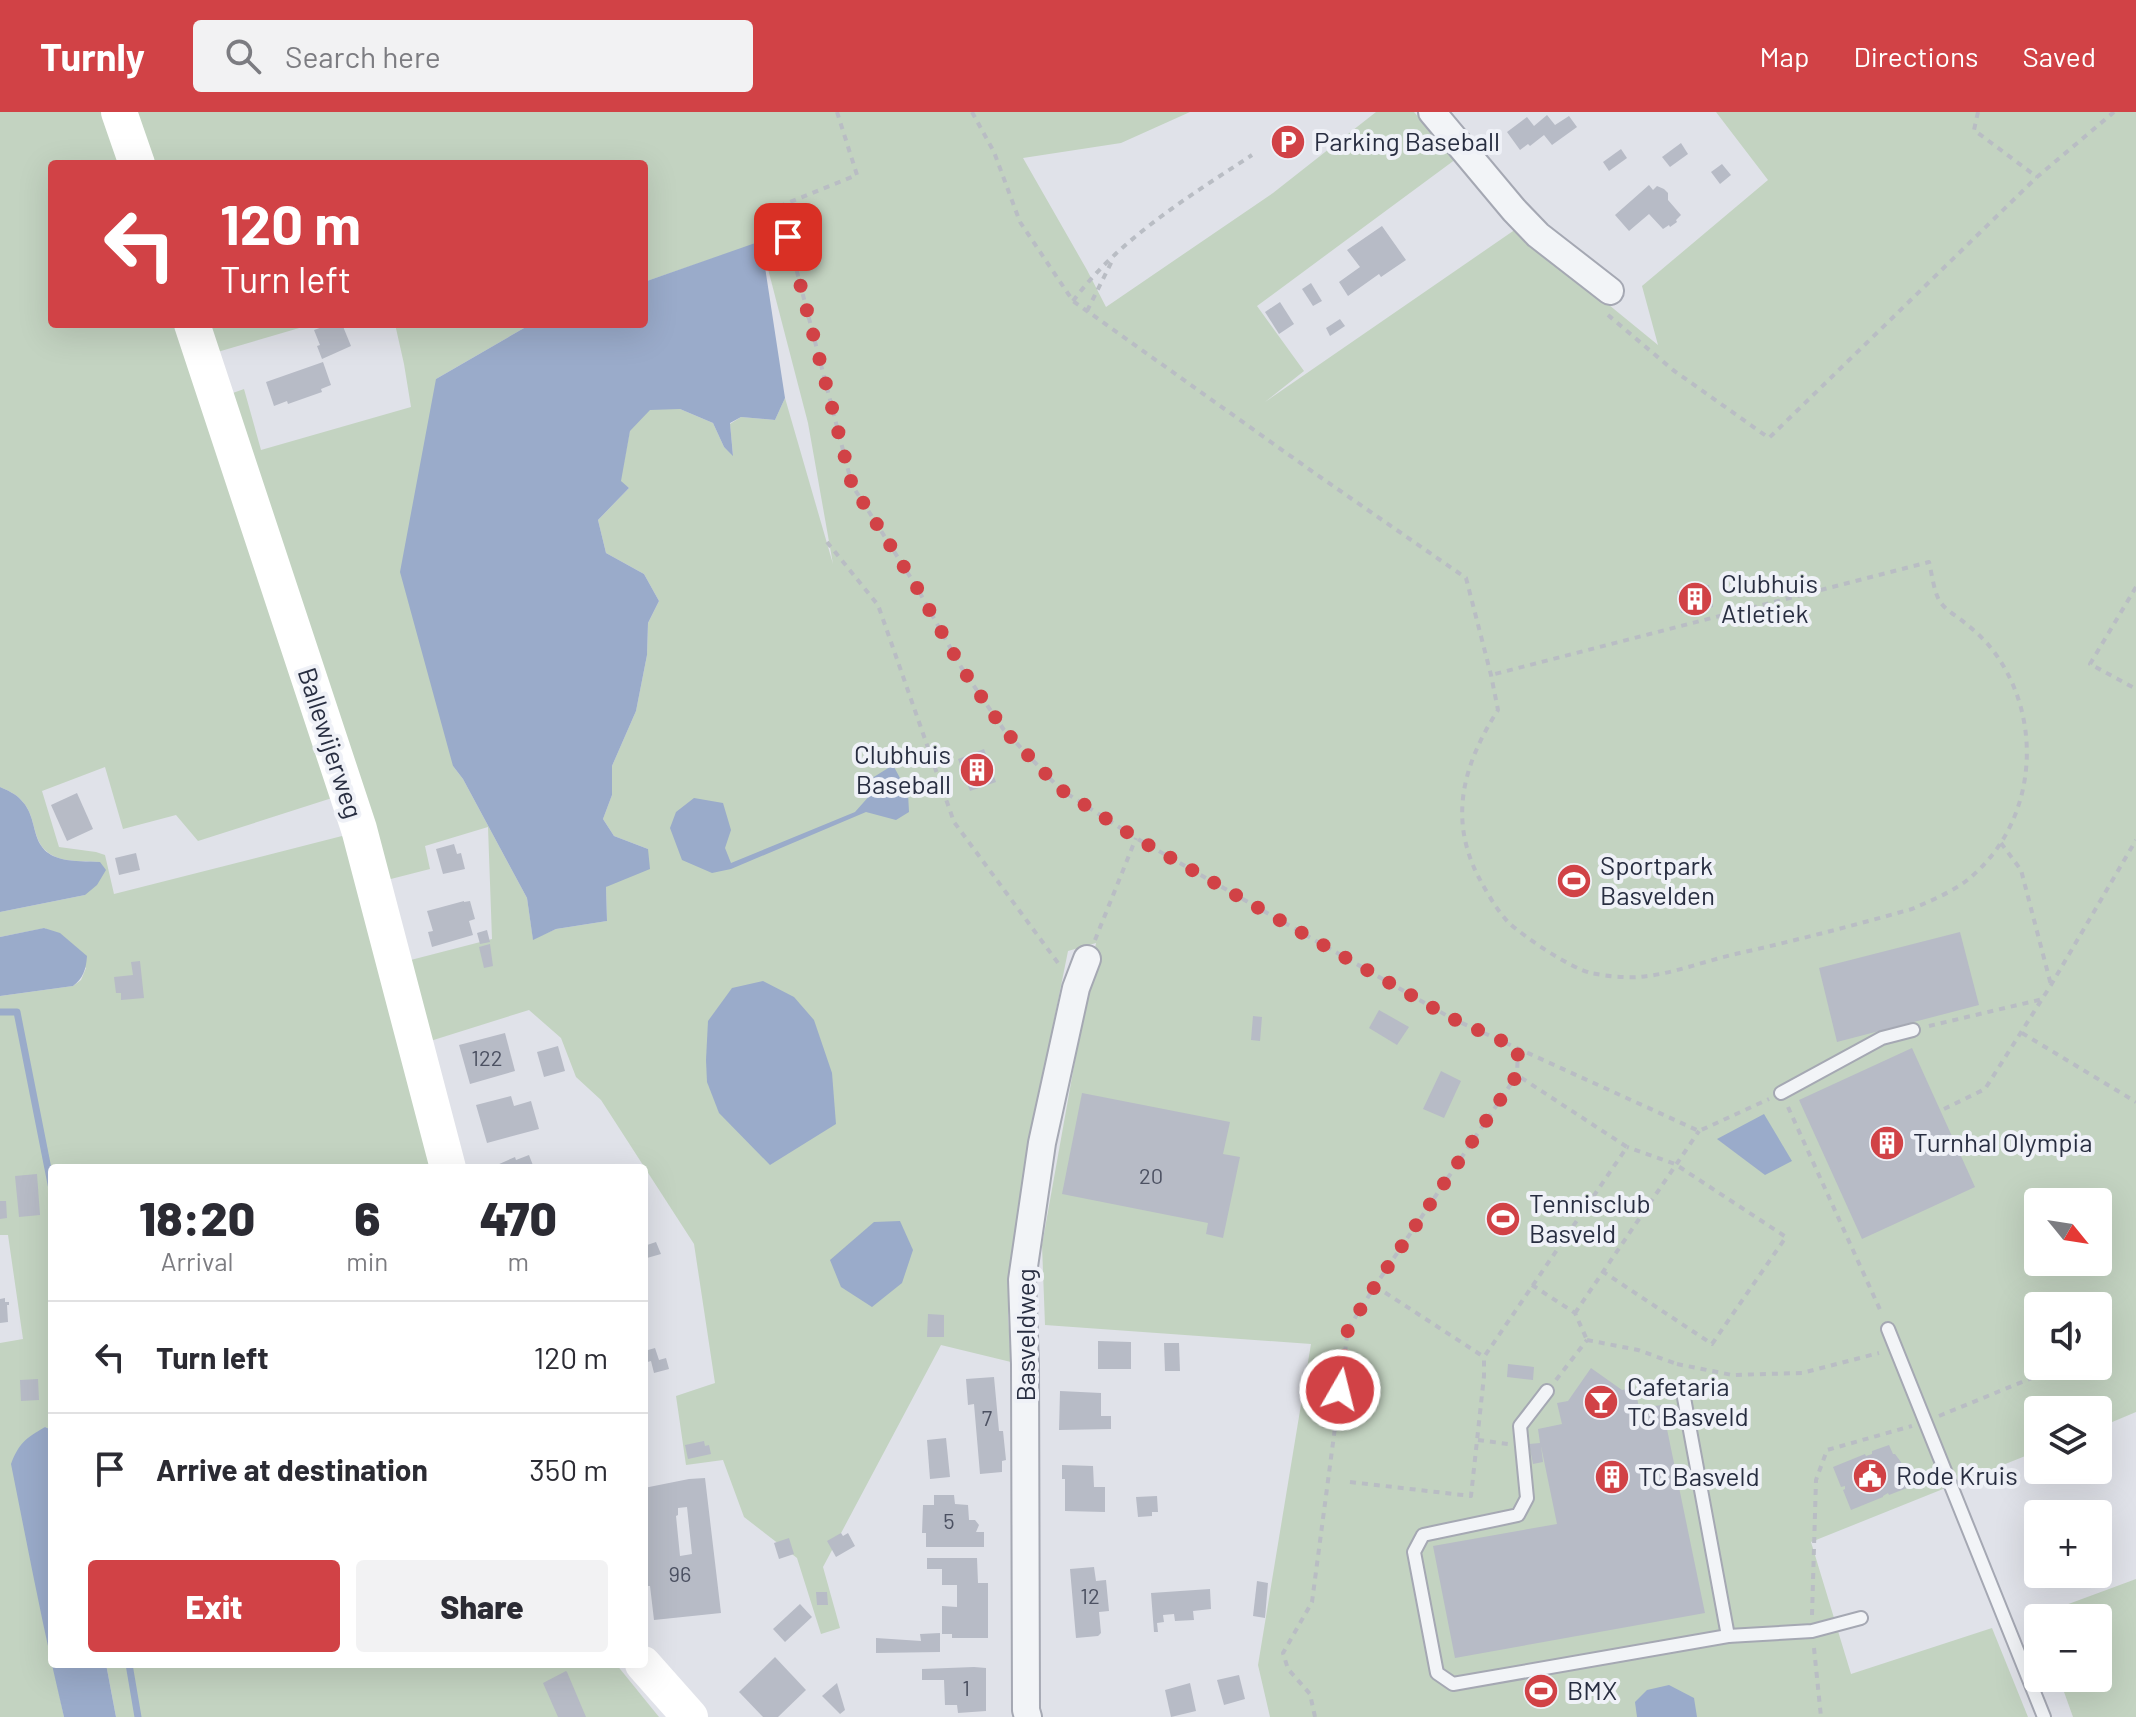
<!DOCTYPE html>
<html lang="en">
<head>
<meta charset="utf-8">
<style>
	body { margin:0; font-family:Barlow,sans-serif; background:#f2f2f3; color:#2b2b33; height:100vh; display:flex; flex-direction:column; font-size:30px; white-space:nowrap }
	* { box-sizing:border-box; margin:0 }
	p { font-size:26px; color:#7c7c81 }
	.icon { flex:none; width:44px; height:44px; fill:none; stroke:currentColor; stroke-width:2; stroke-linecap:round; stroke-linejoin:round }
	.map { position:relative; flex:1; overflow:hidden }
	.side { position:absolute; left:48px; top:1052px; width:600px; height:504px; display:flex; flex-direction:column; background:#fff; border-radius:8px; box-shadow:0 8px 32px #0002 }
	.side>* { flex:none }
	.hud { position:absolute; left:48px; top:48px; width:600px; height:168px; border-radius:8px; box-shadow:0 8px 32px #0002; background:#d14246; color:#fff; overflow:hidden }
	.needle { width:52px; rotate:120deg }
	.controls { position:absolute; left:2024px; top:1076px; display:grid; gap:16px }
	.controls a { display:grid; place-items:center; width:88px; height:88px; border-radius:8px; background:#fff; box-shadow:0 8px 32px #0002; font-size:40px }
	.pin { position:absolute; display:grid; place-items:center; width:68px; height:68px; color:#fff; margin:-34px; border-radius:16px; box-shadow:0 4px 12px #0006 }
	.me { position:absolute; width:88px; margin:-44px; rotate:8deg; stroke-linejoin:round; filter:drop-shadow(0 0 6px #0008) }
	.turn { display:flex; align-items:center; gap:28px; height:168px; padding:0 40px; font-size:36px }
	.turn .icon { width:104px; height:104px; stroke-width:2.5 }
	.turn b { display:block; font-size:56px; line-height:68px }
	.eta { display:flex; justify-content:space-evenly; align-items:center; height:136px; text-align:center }
	.eta b { font-size:48px; font-weight:800; line-height:56px }
	.primary-button { display:flex; gap:16px; margin-top:auto; padding:16px 40px }
	.primary-button a { flex:1; height:92px; border-radius:8px; background:#d14246; color:#fff; font-size:32px; font-weight:800; line-height:92px; text-align:center }
	.primary-button a+a { background:#f2f2f3; color:#2b2b33 }
	ul { padding:0; list-style:none }
	li { display:flex; align-items:center; gap:24px; height:112px; padding:0 40px; border-top:2px solid #e1e1e2 }
	li div { flex:1 }
	li b { display:block; font-size:30px }
	li em { font-style:normal }
	header { display:flex; align-items:center; gap:48px; box-sizing:border-box; height:112px; padding:0 40px; background:#d14246; color:#fff }
	header strong { font-size:38px }
	nav { display:flex; gap:44px; margin-inline-start:auto; font-size:28px }
	.search { width:560px; height:72px; background:#f2f2f3; display:flex; align-items:center; gap:20px; box-sizing:border-box; padding:0 28px; border-radius:8px; color:#7c7c81; font-size:30px }
	.map>svg:first-child { display:block }
	.green { fill:#c3d3c1; fill-rule:evenodd }
	.water { fill:#9aabca }
	.lines { fill:none; stroke-linecap:round; stroke-linejoin:round }
	.stream { stroke:#9aabca; stroke-width:7 }
	.building { fill:#b7bbc6; fill-rule:evenodd }
	.lane-casing { stroke:#a5a8b3; stroke-width:16 }
	.street-casing { stroke:#a5a8b3; stroke-width:30 }
	.path { stroke:#b9bdc4; stroke-width:4; stroke-dasharray:6 6; stroke-linecap:butt }
	.lane { stroke:#f2f4f7; stroke-width:12 }
	.street { stroke:#f2f4f7; stroke-width:26 }
	.secondary { stroke:#fff; stroke-width:36 }
	.route { stroke:#d14246; stroke-width:14; stroke-dasharray:0 25.2 }
	.labels { text-anchor:middle; stroke-width:8; stroke-linejoin:round; paint-order:stroke }
	.number-label { font-size:22px; fill:#4c5162 }
	.poi-label { font-size:26px; fill:#282e41; stroke:#eff1f7; text-anchor:start }
	.street-label { font-size:26px; fill:#282e41; stroke:#eff1f7 }
</style>
</head>
<body>
<header>
<strong>Turnly</strong>
<div class="search"><svg class="icon" aria-label="search" viewBox="0 0 24 24"><circle cx="10" cy="10" r="6"/><path d="M15 15l6 6"/></svg>Search here</div>
<nav><a>Map</a><a>Directions</a><a>Saved</a></nav>
</header>
<div class="map">
<svg width="2136" height="1605" viewBox="0 0 2136 1605">
	<rect width="100%" height="100%" fill="#e0e2e9"/>
	<g class="green">
		<path d="M0,0h106l21,52h-75v160h131l149,474 -134,43 -22,-26 -53,14 -18,-62 -63,24 17,56 37,5 9,3 9,39 228,-58 5,5 90,327h-385v262l-7,-3 -33,37 52,253h-64v-374l23,-4 -15,-104h-8v-239l73,-10 8,-6 5,-12 -41,-40 -45,9v-25l85,-17 15,-33c-12,-1 -26,0 -38,-3 -35,-10 -21,-39 -41,-59 -5,-6 -14,-10 -21,-13z"/>
		<path d="M130,0h1060l-69,31 -98,15 64,112 19,37 167,-114 103,-81h38l42,47 -199,147 47,65 -39,31 251,-173 142,116 -16,-59 126,-106 -52,-68h420v1300l-38,16v-18h-60v41l-227,91 40,132 141,-46 36,89h-758l-12,-52 53,-321 -266,-19 -3,-80 54,-302 -28,8 -39,194 -21,170 3,47 -70,-17 -118,222 17,61 -19,6 -24,-76 -53,-41 -21,-57 -37,5 -10,-69 39,-13 -21,-139 -93,-144 -25,-23 -15,-39 -32,-28 -105,33 -21,-81 89,-23 -4,-112 -63,19 5,23 -47,12 -153,-487 14,-5 17,61 150,-43 -7,-43 -9,-40h136l-95,55 17,387 10,13 64,119 6,41 23,-10 51,-8 -1,-34 42,-38 -34,-13 -11,-17 9,-24v-29l24,-55 11,-56 1,-32 11,-22 -15,-27 -38,-21 -8,-33 31,-32 -9,-6 10,-52 20,-21h30l33,14 11,24 9,8 -3,-31 11,-7 34,3 10,-22 48,166 -25,-141 -47,-181 -117,40v-118h-496zM2038,1090h60v60h-60zM2038,1194h60v60h-60z"/>
		<polygon points="204,212 313,212 214,241"/>
		<polygon points="2136,1467 2136,1605 2073,1605 2059,1566 2098,1566 2098,1506 2038,1506 2038,1510 2036,1504"/>
		<polygon points="106,1552 616,1552 659,1605 116,1605"/>
	</g>
	<g class="water">
		<polygon points="761,129 785,286 775,308 741,305 730,311 733,344 724,335 713,311 680,297 650,298 630,319 621,369 629,376 598,408 606,441 644,462 659,489 648,511 647,543 636,599 612,654 612,683 603,707 614,724 648,737 650,757 606,775 607,809 556,817 533,828 527,786 463,667 453,654 400,460 436,267 531,212 644,212 644,170"/>
		<polygon points="893,653 908,681 909,700 896,708 866,700 731,757 712,761 682,748 670,716 676,700 694,686 723,691 731,718 725,736 731,751 855,700 871,682 869,668"/>
		<path d="M0,675c7,3 16,7 21,13 20,20 6,50 41,59 12,3 26,2 38,3l6,8 -9,15 -12,10 -85,17z"/>
		<path d="M44,816l16,5 27,23c-1,14 -4,22 -14,30l-73,10v-59z"/>
		<polygon points="763,869 794,885 814,908 832,961 836,1012 770,1053 719,1001 707,970 706,948 708,909 732,876"/>
		<polygon points="1764,1002 1792,1049 1765,1063 1717,1027"/>
		<polygon points="900,1109 913,1138 902,1171 872,1195 841,1175 830,1148 874,1110"/>
		<path d="M45,1315l7,3v234h54l10,53h-52c-20,-84 -36,-168 -53,-253 8,-21 15,-26 34,-37z"/>
		<polygon points="1669,1573 1694,1586 1697,1605 1637,1605 1635,1590 1647,1578"/>
	</g>
	<g class="lines">
		<g class="stream">
			<polyline points="0,900 17,900 52,1077"/>
			<polyline points="129,1552 138,1605"/>
		</g>
	</g>
	<g class="building">
		<polygon points="1547,3 1555,13 1569,4 1577,15 1552,33 1544,23 1530,34 1528,32 1520,38 1507,20 1527,5 1534,14"/>
		<polygon points="1681,31 1688,42 1670,55 1662,45"/>
		<polygon points="1621,37 1627,46 1609,59 1603,50"/>
		<polygon points="1722,52 1731,63 1720,72 1711,60"/>
		<polygon points="1649,73 1653,78 1657,74 1664,77 1668,81 1668,88 1681,103 1676,108 1677,110 1670,115 1669,113 1663,117 1649,102 1629,119 1615,103"/>
		<polygon points="1382,114 1406,148 1381,165 1379,162 1348,184 1339,170 1360,155 1347,138"/>
		<polygon points="1311,171 1322,189 1313,194 1302,177"/>
		<polygon points="1280,190 1294,212 1279,222 1265,200"/>
		<polygon points="1340,207 1345,214 1330,224 1326,216"/>
		<polygon points="331,212 342,212 351,234 322,247 317,234 320,233 314,218"/>
		<polygon points="323,250 331,273 321,277 322,280 288,292 287,289 274,294 266,270"/>
		<polygon points="1709,473 1713,495 1681,501 1677,479"/>
		<polygon points="984,637 996,670 970,679 958,647"/>
		<polygon points="77,681 93,717 67,729 51,693"/>
		<polygon points="454,732 457,742 461,741 465,757 443,762 436,737"/>
		<polygon points="136,741 140,758 119,763 115,746"/>
		<polygon points="464,789 464,790 470,789 475,807 469,809 473,823 432,835 428,820 433,819 427,799"/>
		<polygon points="487,818 490,830 480,832 477,821"/>
		<polygon points="1960,820 1979,893 1837,930 1819,856"/>
		<polygon points="490,832 493,854 484,856 479,835"/>
		<polygon points="140,849 144,886 121,888 121,881 116,881 114,865 133,863 131,850"/>
		<polygon points="1379,898 1409,915 1397,933 1369,916"/>
		<polygon points="1253,904 1262,905 1260,929 1251,928"/>
		<polygon points="505,921 515,959 470,972 459,933"/>
		<polygon points="558,934 565,959 544,965 537,940"/>
		<polygon points="1912,936 1975,1075 1862,1127 1799,988"/>
		<polygon points="1441,959 1461,969 1444,1006 1423,997"/>
		<polygon points="1082,981 1230,1010 1223,1042 1240,1045 1223,1126 1206,1122 1208,1111 1062,1082"/>
		<polygon points="511,984 514,994 531,989 539,1017 487,1031 476,993"/>
		<polygon points="529,1043 534,1056 498,1056 497,1053 515,1045 516,1048"/>
		<polygon points="37,1062 40,1103 19,1105 15,1064"/>
		<polygon points="0,1089 6,1089 7,1106 0,1107"/>
		<polygon points="656,1130 661,1142 647,1146 645,1138 648,1137 647,1133"/>
		<polygon points="5,1186 5,1190 9,1190 9,1193 7,1193 8,1210 0,1211 0,1187"/>
		<polygon points="928,1202 944,1203 944,1225 927,1225"/>
		<polygon points="644,1227 648,1238 655,1236 659,1248 666,1246 669,1257 654,1261 651,1249 644,1251"/>
		<polygon points="1098,1229 1131,1230 1131,1257 1098,1257"/>
		<polygon points="1164,1231 1179,1231 1180,1259 1165,1259"/>
		<polygon points="1508,1252 1534,1255 1533,1268 1507,1265"/>
		<polygon points="1591,1256 1622,1278 1635,1275 1639,1296 1662,1293 1705,1501 1455,1546 1433,1434 1557,1412 1541,1334 1543,1350 1533,1352 1529,1332 1540,1331 1538,1317 1562,1312 1557,1291 1568,1289"/>
		<polygon points="994,1265 999,1319 1003,1319 1006,1348 1002,1349 1002,1360 980,1362 974,1292 968,1293 966,1267"/>
		<polygon points="38,1267 39,1288 21,1289 20,1268"/>
		<polygon points="1060,1279 1101,1281 1101,1304 1111,1304 1111,1317 1059,1318"/>
		<polygon points="946,1326 950,1365 930,1367 927,1328"/>
		<polygon points="704,1329 705,1334 709,1333 711,1342 688,1347 685,1333"/>
		<polygon points="1889,1333 1893,1342 1895,1342 1901,1350 1904,1359 1903,1366 1907,1376 1889,1383 1888,1381 1883,1384 1883,1385 1851,1398 1843,1378 1845,1377 1845,1374 1841,1375 1833,1355 1865,1342 1866,1344 1872,1342 1872,1339"/>
		<polygon points="1062,1353 1093,1354 1094,1375 1105,1375 1105,1400 1065,1399 1065,1367 1062,1367"/>
		<path d="M705,1366l16,135 -67,7 -4,-34h-6v-98l45,-9zM687,1395l5,47 -12,2 -4,-40 2,-1v-7z"/>
		<polygon points="934,1383 954,1383 955,1392 968,1393 969,1408 975,1408 979,1413 976,1420 984,1420 984,1435 926,1435 926,1421 922,1421 923,1393 934,1393"/>
		<polygon points="1157,1384 1158,1400 1152,1400 1152,1404 1138,1405 1136,1385"/>
		<polygon points="841,1421 843,1424 848,1421 855,1434 836,1445 827,1429"/>
		<polygon points="789,1426 794,1442 779,1447 774,1431"/>
		<polygon points="927,1446 977,1446 978,1471 988,1471 988,1526 952,1526 952,1522 942,1522 942,1494 957,1495 957,1473 942,1473 942,1457 927,1457"/>
		<polygon points="1094,1455 1096,1469 1106,1468 1109,1499 1099,1500 1101,1521 1098,1524 1076,1526 1070,1457"/>
		<polygon points="1257,1469 1268,1471 1265,1506 1253,1504"/>
		<polygon points="1210,1477 1211,1497 1193,1499 1194,1508 1175,1509 1174,1502 1163,1503 1164,1510 1157,1511 1158,1520 1154,1520 1151,1481"/>
		<polygon points="816,1480 827,1480 828,1493 817,1493"/>
		<polygon points="800,1492 812,1505 785,1530 773,1517"/>
		<polygon points="940,1521 940,1540 876,1541 876,1526 921,1529 920,1522"/>
		<polygon points="775,1545 806,1578 778,1605 763,1605 739,1580"/>
		<polygon points="974,1555 986,1556 986,1599 958,1601 957,1593 945,1593 944,1568 922,1568 922,1557"/>
		<polygon points="566,1559 567,1560 586,1605 558,1605 543,1571"/>
		<polygon points="1239,1563 1245,1587 1224,1593 1217,1568"/>
		<polygon points="837,1571 845,1598 840,1602 822,1584"/>
		<polygon points="1190,1571 1196,1599 1171,1605 1165,1578"/>
	</g>
	<g class="lines">
		<g class="lane-casing">
			<g id="lane">
				<polyline points="1781,981 1882,926 1913,918"/>
				<polyline points="1888,1217 2044,1605"/>
				<polyline points="1682,1275 1728,1524"/>
				<polyline points="1547,1279 1520,1314 1527,1386 1518,1403 1423,1423 1414,1440 1437,1561 1453,1572 1728,1524 1812,1519 1861,1506"/>
			</g>
		</g>
		<g class="street-casing">
			<g id="street">
				<polyline points="1432,0 1514,98 1538,123 1610,179"/>
				<polyline points="1028,1605 1026,1598 1025,1252 1022,1168 1042,1031 1076,876 1087,847"/>
			</g>
		</g>
		<g class="path">
			<polyline points="837,0 857,63 780,94 852,373 916,474 961,555 1004,618 1060,677 1136,726 1451,906 1699,1019 1769,987"/>
			<path d="M972,0l22,40 26,70 53,79 240,171 153,106 25,97 7,35c-34,53 -50,107 -20,166 8,15 18,33 30,46 16,15 62,46 83,51 14,3 34,5 48,4 35,-3 68,-17 101,-24 58,-13 115,-28 172,-44 18,-8 38,-16 54,-28 68,-53 79,-153 33,-222 -9,-14 -21,-26 -34,-36 -7,-6 -18,-12 -24,-20 -7,-9 -9,-29 -12,-41l-438,113"/>
			<polyline points="1978,0 1974,18 2037,65"/>
			<path d="M1073,189c46,-62 115,-104 179,-146"/>
			<polyline points="1087,199 1112,149"/>
			<polyline points="1608,203 1673,258 1769,326 2037,65 2114,0"/>
			<polyline points="827,430 878,493 954,710 1061,855"/>
			<polyline points="2136,475 2090,552 2136,577"/>
			<polyline points="2001,731 2021,758 2051,873"/>
			<polyline points="1095,828 1136,726"/>
			<polyline points="1929,914 2043,887"/>
			<polyline points="2022,921 2136,990"/>
			<polyline points="1788,995 1882,1202"/>
			<polyline points="1944,997 1985,977 2051,873 2136,728"/>
			<polyline points="1602,1159 1712,1232 1786,1125 1675,1052 1627,1035"/>
			<polyline points="1532,1173 1575,1201 1587,1228"/>
			<polyline points="1375,1174 1484,1245"/>
			<polyline points="1575,1201 1699,1019"/>
			<polyline points="1587,1228 1638,1238 1677,1252"/>
			<polyline points="1677,1252 1732,1263 1802,1261 1879,1241"/>
			<polyline points="1556,1268 1587,1228"/>
			<polyline points="1939,1304 2061,1254"/>
			<polyline points="1478,1328 1508,1332"/>
			<polyline points="1350,1370 1471,1384 1484,1264 1484,1245 1627,1035 1517,963"/>
			<polyline points="1812,1503 1816,1368 1827,1338 1912,1314"/>
			<polyline points="1814,1536 1821,1605"/>
			<polyline points="1315,1605 1310,1582 1288,1557 1283,1541 1312,1490 1348,1217 1375,1174 1517,963 1518,936"/>
		</g>
		<use href="#lane" class="lane"/>
		<use href="#street" class="street"/>
		<g class="secondary">
			<polyline points="119,0 137,52"/>
			<polyline points="192,212 359,717 448,1056"/>
			<polyline points="643,1552 690,1605"/>
		</g>
	</g>
	<g class="lines">
		<polyline class="route" points="788,125 852,373 916,474 961,555 1004,618 1060,677 1136,726 1451,906 1518,936 1517,963 1375,1174 1348,1217 1340,1278"/>
	</g>
	<defs>
		<g id="parking-disc" transform="scale(1.8)"><circle r="9.5" fill="#d14246" stroke="#eff1f7"/><path d="M-3.5-5.5H1a3.5 3.5 0 0 1 0 7H-1V5.5H-3.5ZM-1-3.4V-.6H.8a1.4 1.4 0 0 0 0-2.8Z" fill="#fff"/></g>
		<g id="building-disc" transform="scale(1.8)"><circle r="9.5" fill="#d14246" stroke="#eff1f7"/><path d="M-4-6H4V6H1V3H-1V6H-4ZM-2.5-4.3h1.7v1.8h-1.7ZM.8-4.3h1.7v1.8H.8ZM-2.5-1h1.7V.8h-1.7ZM.8-1h1.7V.8H.8Z" fill="#fff"/></g>
		<g id="stadium-disc" transform="scale(1.8)"><circle r="9.5" fill="#d14246" stroke="#eff1f7"/><path d="M0-5a6.5 5 0 1 0 0 10a6.5 5 0 1 0 0-10ZM-3.5-1.8h7v3.6h-7Z" fill="#fff"/></g>
		<g id="bar-disc" transform="scale(1.8)"><circle r="9.5" fill="#d14246" stroke="#eff1f7"/><path d="M-6-5H6L.8 .8V4.5H3.5V6h-7V4.5H-.8V.8Z" fill="#fff"/></g>
		<g id="civic-disc" transform="scale(1.8)"><circle r="9.5" fill="#d14246" stroke="#eff1f7"/><path d="M-.6-6.5H3V-4.5H.6V-3L4-1V1h2V6H-6V1h2V-1L-.6-3ZM-1.2 2.5V6h2.4V2.5Z" fill="#fff"/></g>
	</defs>
	<g fill-rule="evenodd">
		<use href="#parking-disc" x="1288" y="30"/>
		<use href="#building-disc" x="1695" y="487"/>
		<use href="#building-disc" x="977" y="658"/>
		<use href="#stadium-disc" x="1574" y="769"/>
		<use href="#building-disc" x="1887" y="1031"/>
		<use href="#stadium-disc" x="1503" y="1107"/>
		<use href="#bar-disc" x="1601" y="1290"/>
		<use href="#civic-disc" x="1870" y="1364"/>
		<use href="#building-disc" x="1612" y="1365"/>
		<use href="#stadium-disc" x="1541" y="1579"/>
	</g>
	<g class="labels">
		<g class="number-label">
			<text x="487" y="954">122</text>
			<text x="1151" y="1072">20</text>
			<text x="987" y="1314">7</text>
			<text x="949" y="1417">5</text>
			<text x="680" y="1470">96</text>
			<text x="1090" y="1492">12</text>
			<text x="966" y="1584">1</text>
		</g>
		<g class="poi-label">
			<text x="1314" y="39">Parking Baseball</text>
			<text x="1721" y="481">Clubhuis<tspan x="1721" dy="30">Atletiek</tspan></text>
			<text x="951" y="652" text-anchor="end">Clubhuis<tspan x="951" dy="30">Baseball</tspan></text>
			<text x="1600" y="763">Sportpark<tspan x="1600" dy="30">Basvelden</tspan></text>
			<text x="1913" y="1040">Turnhal Olympia</text>
			<text x="1529" y="1101">Tennisclub<tspan x="1529" dy="30">Basveld</tspan></text>
			<text x="1627" y="1284">Cafetaria<tspan x="1627" dy="30">TC Basveld</tspan></text>
			<text x="1896" y="1373">Rode Kruis</text>
			<text x="1638" y="1374">TC Basveld</text>
			<text x="1567" y="1588">BMX</text>
		</g>
		<g class="street-label">
			<text transform="translate(330 631) rotate(72)" y="9">Ballewijerweg</text>
			<text transform="translate(1026 1223) rotate(-90)" y="9">Basveldweg</text>
		</g>
	</g>
</svg>
<div class="controls">
<a><svg class="needle" viewBox="-14 -14 28 28"><path d="M0-13l5 13h-10z" fill="#e53935"/><path d="M0 13l5-13h-10z" fill="#7c7c81"/></svg></a>
<a><svg class="icon" aria-label="sound" viewBox="0 0 24 24"><path d="M4 9h4l5-4v14l-5-4H4zM17 9q2 3 0 6"/></svg></a>
<a><svg class="icon" aria-label="layers" viewBox="0 0 24 24"><path d="M12 4l9 5-9 5-9-5zM3 14l9 5 9-5"/></svg></a>
<a>+</a>
<a>−</a>
</div>
<div class="pin" style="left:788px;top:125px;background:#d93025"><svg class="icon" aria-label="arrive" viewBox="0 0 24 24"><path d="M6 21V4h12l-3 4 3 4H6"/></svg></div>
<svg class="me" style="left:1340px;top:1278px" viewBox="-20 -20 40 40"><circle r="17" fill="#d14246" stroke="#fff" stroke-width="3"/><path d="M0-11L8 9 0 5-8 9z" fill="#fff"/></svg>
<div class="hud">
<div class="turn"><svg class="icon" aria-label="left" viewBox="0 0 24 24"><path d="M17 20v-9H6M10 6l-5 5 5 5"/></svg><div><b>120 m</b>Turn left</div></div>
</div>
<section class="side">
<div class="eta">
<div><b>18:20</b><p>Arrival</p></div>
<div><b>6</b><p>min</p></div>
<div><b>470</b><p>m</p></div>
</div>
<ul>
<li><svg class="icon" aria-label="left" viewBox="0 0 24 24"><path d="M17 20v-9H6M10 6l-5 5 5 5"/></svg><div><b>Turn left</b></div><em>120 m</em></li>
<li><svg class="icon" aria-label="arrive" viewBox="0 0 24 24"><path d="M6 21V4h12l-3 4 3 4H6"/></svg><div><b>Arrive at destination</b></div><em>350 m</em></li>
</ul>
<div class="primary-button"><a>Exit</a><a>Share</a></div>
</section>
</div>
</body>
</html>
